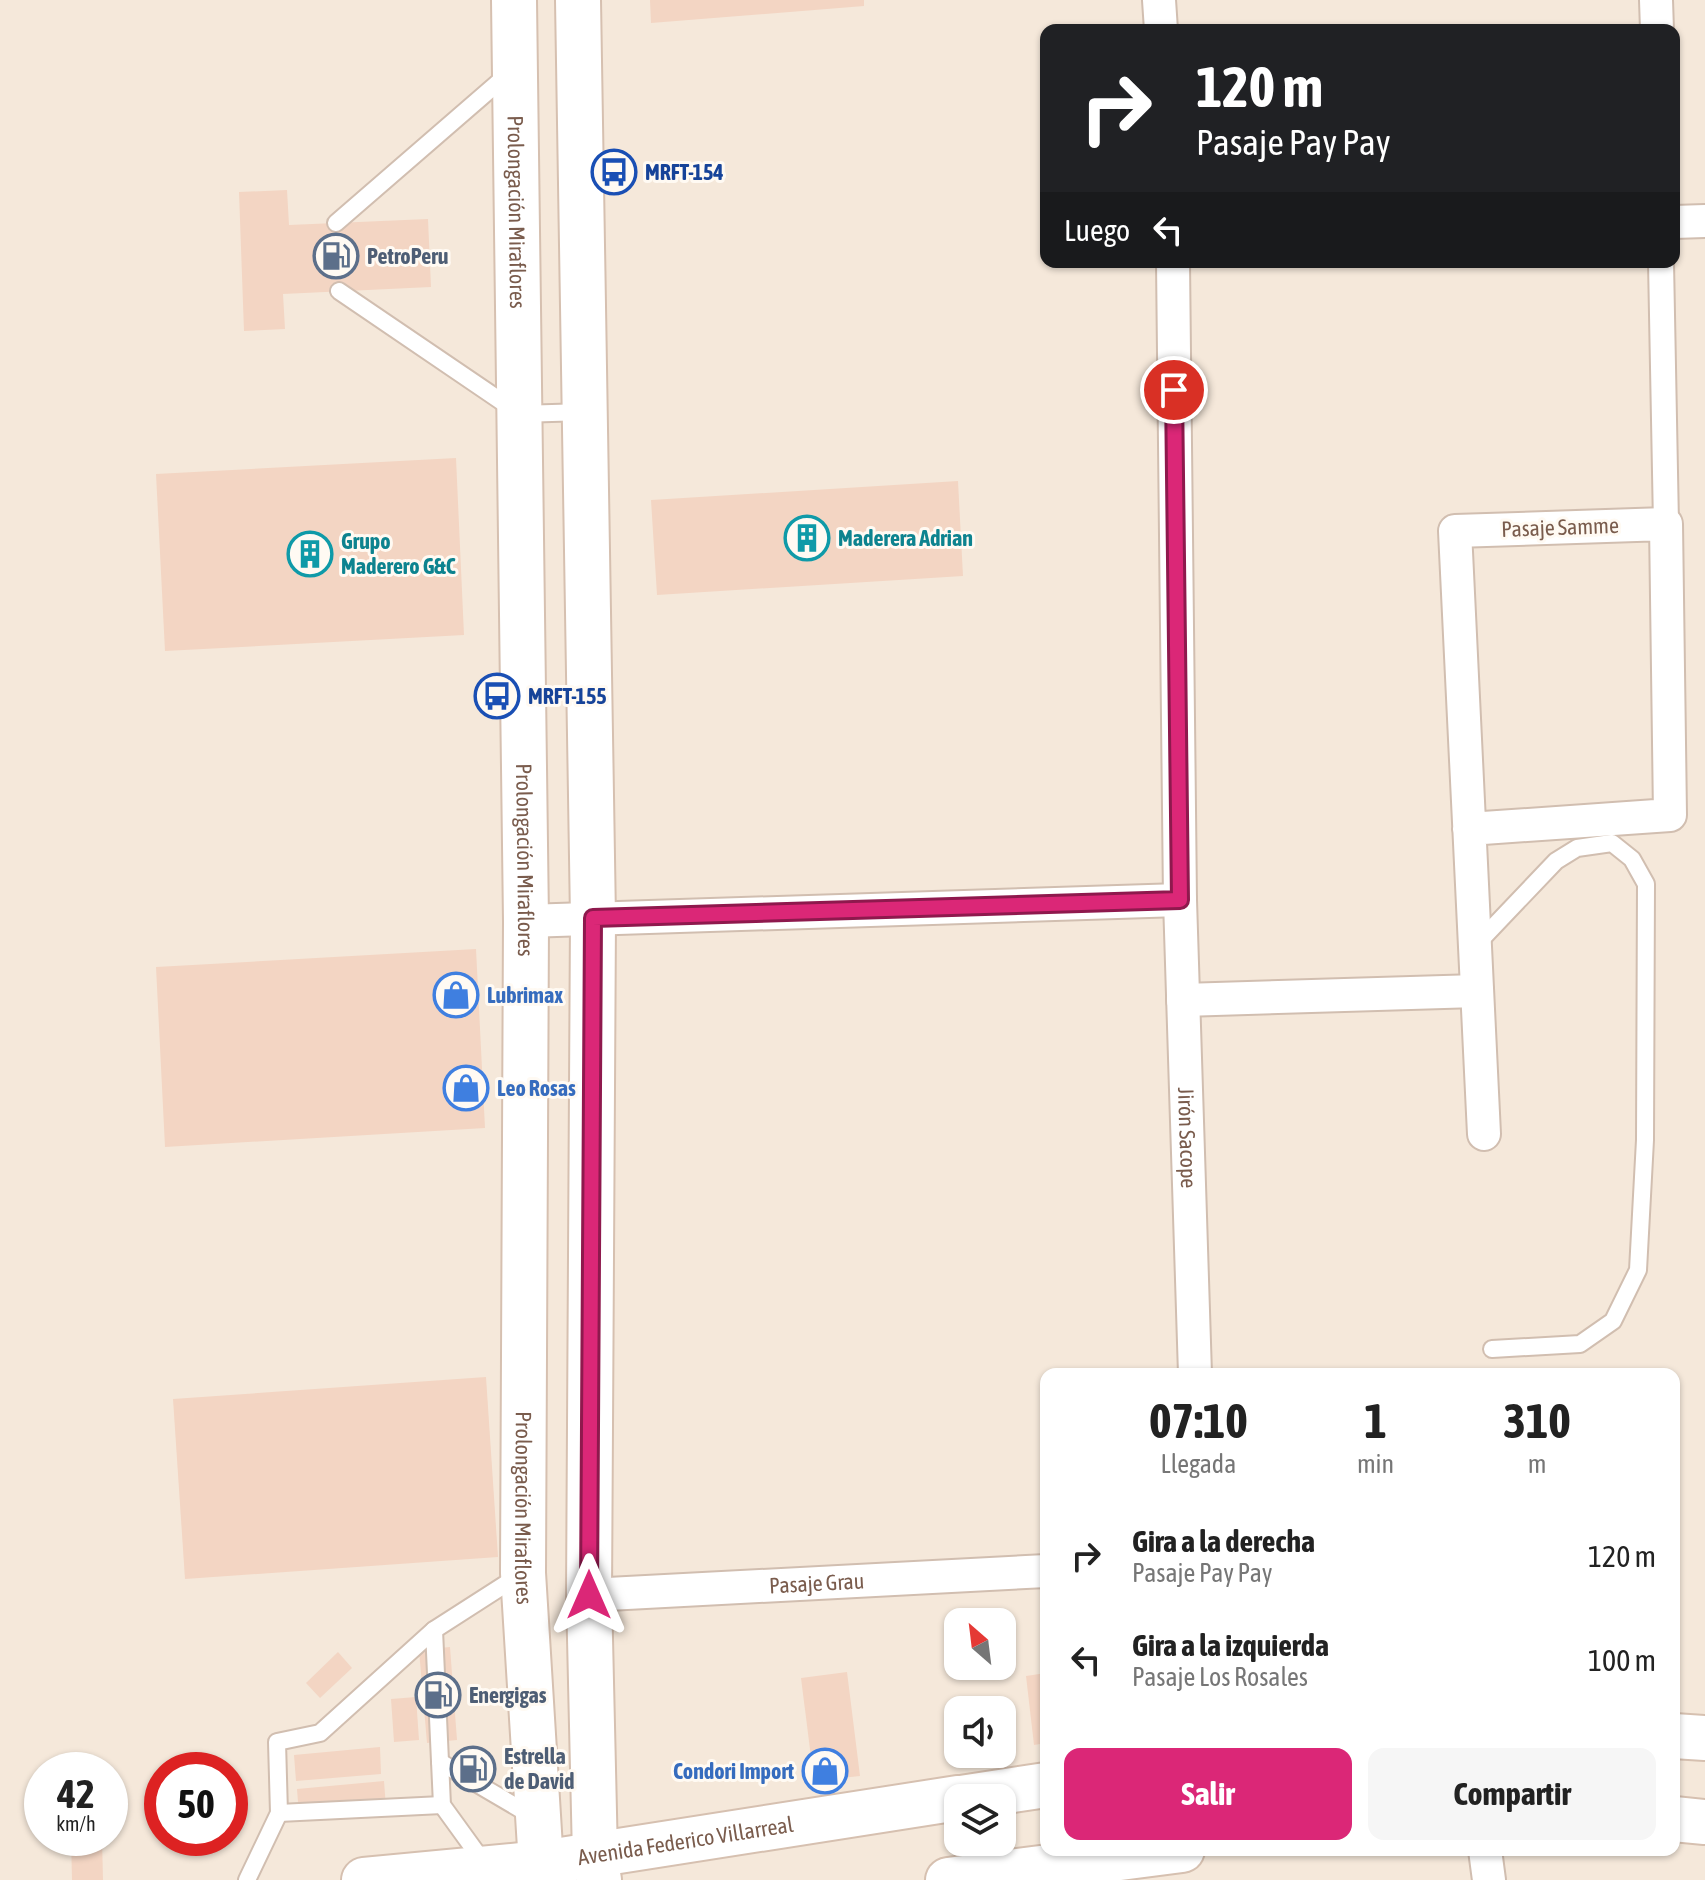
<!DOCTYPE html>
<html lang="es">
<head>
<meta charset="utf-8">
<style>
	body { margin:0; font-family:"Asap Condensed",sans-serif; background:#f6f6f6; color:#222; height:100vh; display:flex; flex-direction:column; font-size:30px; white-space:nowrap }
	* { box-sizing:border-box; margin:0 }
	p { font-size:26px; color:#767676 }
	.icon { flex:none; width:44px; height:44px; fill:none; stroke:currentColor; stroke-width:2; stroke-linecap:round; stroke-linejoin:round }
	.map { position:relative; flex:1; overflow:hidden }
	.sheet { position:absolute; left:1040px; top:1368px; width:640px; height:488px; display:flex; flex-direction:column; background:#fff; border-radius:16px; box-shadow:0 2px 6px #0004 }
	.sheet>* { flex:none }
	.hud { position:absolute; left:1040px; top:24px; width:640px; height:244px; border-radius:16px; box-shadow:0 2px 6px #0004; background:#202124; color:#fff; overflow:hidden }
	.needle { width:52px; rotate:332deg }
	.controls { position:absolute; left:944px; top:1608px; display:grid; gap:16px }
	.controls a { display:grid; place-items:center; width:72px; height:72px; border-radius:16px; background:#fff; box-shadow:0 2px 6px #0004; font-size:40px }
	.speed { position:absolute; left:24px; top:1752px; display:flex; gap:16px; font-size:40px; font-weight:700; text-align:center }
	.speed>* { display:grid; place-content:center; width:104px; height:104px; border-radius:50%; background:#fff; box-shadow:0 2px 6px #0004; line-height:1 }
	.speed small { font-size:20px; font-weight:400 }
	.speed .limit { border:12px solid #d22; background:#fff; color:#111 }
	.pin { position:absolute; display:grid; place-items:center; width:68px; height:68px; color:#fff; margin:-34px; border:4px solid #fff; border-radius:50%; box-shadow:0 2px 8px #0007 }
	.me { position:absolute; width:88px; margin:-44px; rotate:0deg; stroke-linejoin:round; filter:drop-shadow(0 0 6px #0008) }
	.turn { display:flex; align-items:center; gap:28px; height:168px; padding:0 24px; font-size:36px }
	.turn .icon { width:104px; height:104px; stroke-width:2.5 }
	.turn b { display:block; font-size:56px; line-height:68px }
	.then { display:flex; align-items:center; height:76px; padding:0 24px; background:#0003; gap:16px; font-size:30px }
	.eta { display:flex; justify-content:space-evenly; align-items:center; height:136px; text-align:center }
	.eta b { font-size:48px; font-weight:700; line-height:56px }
	.primary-button { display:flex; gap:16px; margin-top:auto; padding:16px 24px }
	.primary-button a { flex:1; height:92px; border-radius:16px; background:#db2777; color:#fff; font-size:32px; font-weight:700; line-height:92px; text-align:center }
	.primary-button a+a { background:#f6f6f6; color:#222 }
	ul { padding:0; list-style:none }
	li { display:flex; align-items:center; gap:24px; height:104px; padding:0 24px }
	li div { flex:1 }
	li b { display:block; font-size:30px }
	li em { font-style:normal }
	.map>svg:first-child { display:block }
	.residential { fill:#f5e8da; fill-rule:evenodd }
	.building { fill:#f3d5c3 }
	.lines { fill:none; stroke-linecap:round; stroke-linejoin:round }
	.service-casing { stroke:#d1beb0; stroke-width:20 }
	.pedestrian-casing { stroke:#d1beb0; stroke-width:28 }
	.minor-casing { stroke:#d1beb0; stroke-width:36 }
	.secondary-casing { stroke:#d6c0b0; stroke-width:48 }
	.service { stroke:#fff; stroke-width:16 }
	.pedestrian { stroke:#fff; stroke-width:24 }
	.minor { stroke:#fff; stroke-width:32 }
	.secondary { stroke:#fff; stroke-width:44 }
	.route-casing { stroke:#8e194d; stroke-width:20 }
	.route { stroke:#db2777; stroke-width:14 }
	.labels { text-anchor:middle; stroke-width:6; stroke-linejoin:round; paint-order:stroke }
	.transit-label { font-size:22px; font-weight:bold; fill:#164399; stroke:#fffaf3; text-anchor:start }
	.street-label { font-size:22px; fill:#7a5c4d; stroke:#fffaf3 }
	.service-label { font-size:22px; font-weight:bold; fill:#4e5e75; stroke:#fffaf3; text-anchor:start }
	.culture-label { font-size:22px; font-weight:bold; fill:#0d838f; stroke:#fffaf3; text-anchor:start }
	.shop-label { font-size:22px; font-weight:bold; fill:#366cbe; stroke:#fffaf3; text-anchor:start }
</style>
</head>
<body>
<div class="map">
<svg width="1705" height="1880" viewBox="0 0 1705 1880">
	<rect width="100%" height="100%" fill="#fdf6ec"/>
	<path class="residential" d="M0,0h1705v1880h-1705zM1046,30h628v232h-628zM1046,1374h628v476h-628zM958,1622h44v44h-44zM958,1710h44v44h-44zM42,1770h68v68h-68zM162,1770h68v68h-68zM958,1798h44v44h-44z"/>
	<g class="building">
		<polygon points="650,0 864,0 864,6 651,23"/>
		<polygon points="287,190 289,225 428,219 431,287 283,294 285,329 244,331 239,192"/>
		<polygon points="456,458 464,635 165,651 156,474"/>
		<polygon points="958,481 963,576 657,595 651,500"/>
		<polygon points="476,949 485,1128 165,1147 156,967"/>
		<polygon points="486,1377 498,1557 185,1579 173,1399"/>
		<polygon points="450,1647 457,1740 427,1743 419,1650"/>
		<polygon points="338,1652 352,1668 320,1698 306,1683"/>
		<polygon points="847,1672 860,1776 814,1781 801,1678"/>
		<polygon points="1046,1673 1046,1743 1034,1745 1026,1676"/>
		<polygon points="416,1697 419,1740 394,1742 391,1699"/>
		<polygon points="1012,1704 1016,1747 1002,1749 1002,1710 992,1710 991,1706"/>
		<polygon points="380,1747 381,1774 296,1781 294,1755"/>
		<polygon points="384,1781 386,1808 299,1815 297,1789"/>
		<polygon points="71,1838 102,1838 103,1880 72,1880"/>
		<polygon points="193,1838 231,1838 231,1840 193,1844"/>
	</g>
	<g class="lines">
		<g class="service-casing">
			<g id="service">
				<polyline points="336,223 508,74"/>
				<polyline points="339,291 520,414 584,412"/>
				<polyline points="1476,945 1556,861 1577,848 1612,843 1632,859 1646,884 1645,1140 1638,1270 1613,1321 1580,1344 1492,1349"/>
				<polyline points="434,1630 442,1805 484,1863"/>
				<polyline points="440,1762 532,1816"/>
				<polyline points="279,1813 442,1805"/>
				<polyline points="247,1880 279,1813 277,1742 320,1733 434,1630 518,1576"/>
			</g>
		</g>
		<g class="pedestrian-casing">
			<polyline id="pedestrian" points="1661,262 1666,524"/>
		</g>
		<g class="minor-casing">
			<g id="minor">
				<polyline points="1159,0 1161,30"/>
				<polyline points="1656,0 1657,30"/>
				<polyline points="1674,222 1705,221"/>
				<path id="s1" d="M1173,262l7,638 15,474"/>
				<polyline points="1469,829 1670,815 1666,524 1455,531 1484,1134"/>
				<polyline points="526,921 1180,900"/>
				<polyline points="1183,1000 1477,991"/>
				<path id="s2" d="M589,1595l457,-24"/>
				<polyline points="1485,1850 1489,1880"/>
			</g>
		</g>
		<g class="secondary-casing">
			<g id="secondary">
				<path id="s3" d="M514,0l12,921 -3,652 19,307"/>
				<polyline points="578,0 593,918 589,1595 595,1856 599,1880"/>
				<polyline points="1674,1736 1705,1738"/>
				<polyline points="961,1798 1046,1785"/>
				<polyline points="1674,1819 1705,1822"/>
				<path id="s4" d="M364,1880l178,-17 416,-65"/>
				<polyline points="948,1880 1182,1850"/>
			</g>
		</g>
		<use href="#service" class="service"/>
		<use href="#pedestrian" class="pedestrian"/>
		<use href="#minor" class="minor"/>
		<use href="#secondary" class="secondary"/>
	</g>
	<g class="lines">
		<g class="route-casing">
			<polyline id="route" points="589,1595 593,918 1180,900 1174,390"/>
		</g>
		<use href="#route" class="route"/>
	</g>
	<defs>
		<g id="bus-ring" transform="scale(2.3)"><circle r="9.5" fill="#fffaf3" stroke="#1a4fb4" stroke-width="1.5"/><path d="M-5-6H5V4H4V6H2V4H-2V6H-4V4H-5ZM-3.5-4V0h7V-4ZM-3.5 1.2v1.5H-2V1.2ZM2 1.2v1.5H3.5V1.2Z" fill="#1a4fb4"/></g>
		<g id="fuel-ring" transform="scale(2.3)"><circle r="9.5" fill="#fffaf3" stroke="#5c6f8a" stroke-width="1.5"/><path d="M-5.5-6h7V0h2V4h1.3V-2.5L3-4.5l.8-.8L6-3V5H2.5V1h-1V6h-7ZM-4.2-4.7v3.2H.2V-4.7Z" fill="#5c6f8a"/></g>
		<g id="building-ring" transform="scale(2.3)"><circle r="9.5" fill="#fffaf3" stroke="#0f9aa8" stroke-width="1.5"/><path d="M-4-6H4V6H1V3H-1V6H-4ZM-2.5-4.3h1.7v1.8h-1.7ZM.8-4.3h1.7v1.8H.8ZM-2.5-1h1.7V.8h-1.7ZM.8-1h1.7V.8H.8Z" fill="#0f9aa8"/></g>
		<g id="shop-ring" transform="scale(2.3)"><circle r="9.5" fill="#fffaf3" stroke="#3f7fe0" stroke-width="1.5"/><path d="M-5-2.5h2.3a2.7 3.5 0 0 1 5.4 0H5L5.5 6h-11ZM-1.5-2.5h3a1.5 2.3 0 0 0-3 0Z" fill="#3f7fe0"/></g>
	</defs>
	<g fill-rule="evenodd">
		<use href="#bus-ring" x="614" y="172"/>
		<use href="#fuel-ring" x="336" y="256"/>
		<use href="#building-ring" x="807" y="538"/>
		<use href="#building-ring" x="310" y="554"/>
		<use href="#bus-ring" x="497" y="696"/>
		<use href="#shop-ring" x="456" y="995"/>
		<use href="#shop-ring" x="466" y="1088"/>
		<use href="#fuel-ring" x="438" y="1695"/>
		<use href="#fuel-ring" x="473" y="1769"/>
		<use href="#shop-ring" x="825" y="1771"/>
	</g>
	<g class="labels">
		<g class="transit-label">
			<text x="645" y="180">MRFT-154</text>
			<text x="528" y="704">MRFT-155</text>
		</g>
		<g class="street-label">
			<text dy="8" stroke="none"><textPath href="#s3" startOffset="212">Prolongación Miraflores</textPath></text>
			<text transform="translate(1560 527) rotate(-2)" y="8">Pasaje Samme</text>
			<text dy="8" stroke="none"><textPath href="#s3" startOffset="860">Prolongación Miraflores</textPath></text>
			<text dy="8" stroke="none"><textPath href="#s1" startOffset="876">Jirón Sacope</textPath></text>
			<text dy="8" stroke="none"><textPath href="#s3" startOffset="1508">Prolongación Miraflores</textPath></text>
			<text dy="8" stroke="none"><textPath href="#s2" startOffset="228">Pasaje Grau</textPath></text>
			<text dy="8" stroke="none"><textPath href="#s4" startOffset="324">Avenida Federico Villarreal</textPath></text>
		</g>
		<g class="service-label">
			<text x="367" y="264">PetroPeru</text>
			<text x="469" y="1703">Energigas</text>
			<text x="504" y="1764">Estrella<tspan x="504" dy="25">de David</tspan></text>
		</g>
		<g class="culture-label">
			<text x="838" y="546">Maderera Adrian</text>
			<text x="341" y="549">Grupo<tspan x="341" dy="25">Maderero G&amp;C</tspan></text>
		</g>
		<g class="shop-label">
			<text x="487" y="1003">Lubrimax</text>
			<text x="497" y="1096">Leo Rosas</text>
			<text x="794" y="1779" text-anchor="end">Condori Import</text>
		</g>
	</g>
</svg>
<div class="controls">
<a><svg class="needle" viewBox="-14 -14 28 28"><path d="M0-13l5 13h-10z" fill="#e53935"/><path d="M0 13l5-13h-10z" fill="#767676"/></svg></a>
<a><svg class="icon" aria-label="sound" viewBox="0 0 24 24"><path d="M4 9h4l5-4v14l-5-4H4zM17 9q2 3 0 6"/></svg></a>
<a><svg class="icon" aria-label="layers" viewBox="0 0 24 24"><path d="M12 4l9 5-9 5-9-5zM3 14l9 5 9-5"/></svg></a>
</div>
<div class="speed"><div>42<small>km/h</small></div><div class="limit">50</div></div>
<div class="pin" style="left:1174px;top:390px;background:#d93025"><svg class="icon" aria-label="arrive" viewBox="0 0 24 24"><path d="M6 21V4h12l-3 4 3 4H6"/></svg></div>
<svg class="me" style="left:589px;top:1595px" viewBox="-20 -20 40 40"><path d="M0-17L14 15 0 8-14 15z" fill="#db2777" stroke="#fff" stroke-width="4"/></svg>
<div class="hud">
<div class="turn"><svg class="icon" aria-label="right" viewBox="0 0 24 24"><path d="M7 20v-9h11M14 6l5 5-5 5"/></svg><div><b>120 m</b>Pasaje Pay Pay</div></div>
<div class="then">Luego<svg class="icon" aria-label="left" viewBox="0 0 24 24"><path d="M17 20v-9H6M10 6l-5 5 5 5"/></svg></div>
</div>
<section class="sheet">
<div class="eta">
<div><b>07:10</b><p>Llegada</p></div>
<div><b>1</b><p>min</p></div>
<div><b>310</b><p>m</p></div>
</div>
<ul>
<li><svg class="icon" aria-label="right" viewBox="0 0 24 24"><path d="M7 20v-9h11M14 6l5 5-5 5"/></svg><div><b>Gira a la derecha</b><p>Pasaje Pay Pay</p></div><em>120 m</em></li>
<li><svg class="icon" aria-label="left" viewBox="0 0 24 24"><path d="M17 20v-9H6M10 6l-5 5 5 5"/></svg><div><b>Gira a la izquierda</b><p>Pasaje Los Rosales</p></div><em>100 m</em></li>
</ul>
<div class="primary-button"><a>Salir</a><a>Compartir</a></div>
</section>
</div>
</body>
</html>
